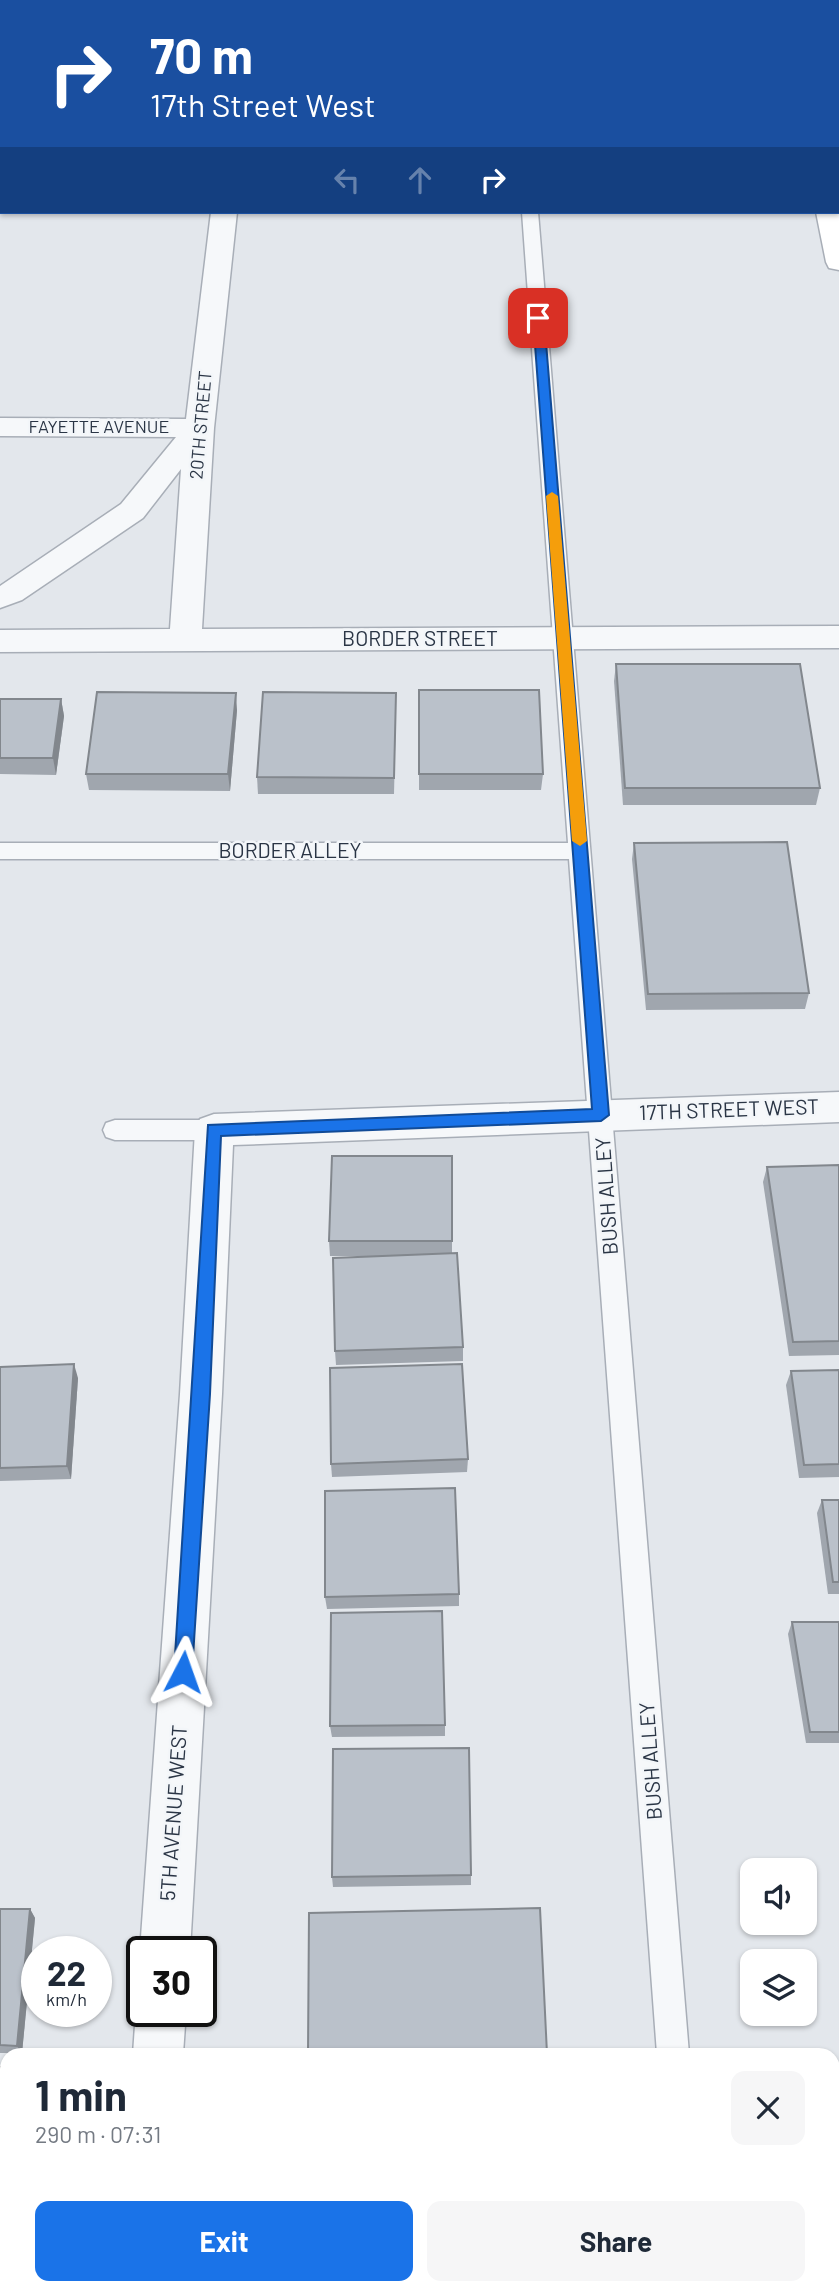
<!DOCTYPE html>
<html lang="en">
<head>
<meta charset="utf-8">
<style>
	body { margin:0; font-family:Barlow,sans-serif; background:#f6f6f7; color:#1f2937; height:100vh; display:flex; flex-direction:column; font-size:26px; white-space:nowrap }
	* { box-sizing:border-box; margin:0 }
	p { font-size:23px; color:#747a83 }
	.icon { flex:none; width:38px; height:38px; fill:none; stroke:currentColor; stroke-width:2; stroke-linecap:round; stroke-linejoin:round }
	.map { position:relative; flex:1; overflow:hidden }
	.side { position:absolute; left:0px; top:2048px; width:840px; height:247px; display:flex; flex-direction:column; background:#fff; border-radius:21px 21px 0 0; box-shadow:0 2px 5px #0004 }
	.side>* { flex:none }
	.top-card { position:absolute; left:0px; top:0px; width:840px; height:214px; box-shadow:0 2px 5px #0004; background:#1a4fa0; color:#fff; overflow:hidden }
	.fabs { position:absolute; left:740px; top:1858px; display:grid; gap:14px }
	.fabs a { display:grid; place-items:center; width:77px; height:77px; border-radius:14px; background:#fff; box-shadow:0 2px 5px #0004; font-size:35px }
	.speed { position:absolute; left:21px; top:1936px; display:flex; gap:14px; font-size:35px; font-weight:700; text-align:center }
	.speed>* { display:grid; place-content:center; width:91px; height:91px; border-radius:50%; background:#fff; box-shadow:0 2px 5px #0004; line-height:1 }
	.speed small { font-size:18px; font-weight:400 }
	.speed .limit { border:4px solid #111; border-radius:10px; background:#fff; color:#111 }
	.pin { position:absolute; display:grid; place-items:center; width:60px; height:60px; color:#fff; margin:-30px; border-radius:14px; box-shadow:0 4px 10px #0006 }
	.me { position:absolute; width:77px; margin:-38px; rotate:4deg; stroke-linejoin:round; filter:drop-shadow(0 0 5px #0008) }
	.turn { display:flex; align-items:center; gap:24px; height:147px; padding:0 35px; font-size:32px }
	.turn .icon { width:91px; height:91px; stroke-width:2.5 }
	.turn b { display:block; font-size:49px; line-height:60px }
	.lanes { display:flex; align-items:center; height:66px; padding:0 35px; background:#0003; justify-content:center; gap:35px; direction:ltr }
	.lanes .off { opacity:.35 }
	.round { display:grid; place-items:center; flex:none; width:74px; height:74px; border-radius:14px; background:#f6f6f7 }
	.headline { display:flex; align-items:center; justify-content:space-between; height:119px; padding:0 35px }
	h1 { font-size:42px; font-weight:700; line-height:52px }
	.button { display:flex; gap:14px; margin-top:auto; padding:14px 35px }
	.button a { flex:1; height:80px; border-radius:14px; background:#1a73e8; color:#fff; font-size:28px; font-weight:700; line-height:80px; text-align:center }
	.button a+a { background:#f6f6f7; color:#1f2937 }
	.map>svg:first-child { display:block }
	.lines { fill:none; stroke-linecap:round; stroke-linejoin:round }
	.service-casing { stroke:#a8aeb7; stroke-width:3 }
	.minor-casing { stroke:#a8aeb7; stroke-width:3 }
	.secondary-casing { stroke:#a8aeb7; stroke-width:3 }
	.service { fill:#f6f8fa; fill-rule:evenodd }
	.minor { fill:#f6f8fa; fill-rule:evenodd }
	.secondary { fill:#fff; fill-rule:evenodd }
	.wall { fill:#a0a6ae }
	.shaded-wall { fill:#82878d }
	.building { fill:#bac1ca; stroke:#82878d; stroke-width:2 }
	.route { fill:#1a73e8; stroke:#114b97; stroke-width:2 }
	.slow { fill:#f59e0b }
	.labels { text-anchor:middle; stroke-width:5; stroke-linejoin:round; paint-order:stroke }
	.far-street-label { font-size:18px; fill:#2a3545; stroke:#f3f6f9 }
	.street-label { font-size:21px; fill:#2a3545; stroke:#f3f6f9 }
</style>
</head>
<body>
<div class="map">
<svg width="839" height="2293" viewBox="0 0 839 2293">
	<rect width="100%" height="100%" fill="#e3e7ec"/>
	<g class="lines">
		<g class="service-casing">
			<g id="service">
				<polygon points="506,0 520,0 521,2 506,2"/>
				<polygon points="522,212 538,212 689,2054 657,2054 569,859 0,859 0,843 568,843"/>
				<polygon points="115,1120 214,1120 223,1123 226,1130 223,1137 214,1140 115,1140 106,1137 103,1130 106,1123"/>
				<rect x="674" y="2287" width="34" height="6"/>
			</g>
		</g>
		<g class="minor-casing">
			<g id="minor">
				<rect x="236" y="0" width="24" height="2"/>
				<polygon points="211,212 237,212 214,428 202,629 839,626 839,648 0,652 0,630 170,629 181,469 143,518 22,600 0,608 0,586 121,504 176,437 0,436 0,418 186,419"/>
				<polygon points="839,1092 839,1122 233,1145 222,1394 190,1951 142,1951 142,1954 140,1951 180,1394 195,1130 200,1119 214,1114"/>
				<polygon points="142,1997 142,2011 186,2011 183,2054 133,2054 136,2011"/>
				<rect x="116" y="2287" width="54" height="6"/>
			</g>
		</g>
		<g class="secondary-casing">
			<g id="secondary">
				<polygon points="774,0 798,0 799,2 775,2"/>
				<polygon points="838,206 839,207 839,270 829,268 826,262 816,212 838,212"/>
			</g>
		</g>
		<use href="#service" class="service"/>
		<use href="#minor" class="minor"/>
		<use href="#secondary" class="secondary"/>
	</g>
	<g class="wall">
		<polygon points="616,664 820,788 816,805 623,805 614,681"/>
		<polygon points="419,690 543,774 541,790 419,790"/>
		<polygon points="0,699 61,699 64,716 56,775 0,774"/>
		<polygon points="237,710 230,791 89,790 86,774"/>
		<polygon points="396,710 394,794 258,794 257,777"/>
		<polygon points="634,843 809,993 805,1009 646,1010 632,859"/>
		<polygon points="452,1156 452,1254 463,1347 463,1361 336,1365 335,1351 395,1256 330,1256 329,1241"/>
		<polygon points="839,1165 839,1355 789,1356 763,1182 767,1167"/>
		<polygon points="0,1367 78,1378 71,1479 0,1481"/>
		<polygon points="839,1370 839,1477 799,1478 786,1385 791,1371"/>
		<polygon points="468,1459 467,1472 332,1477 331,1464"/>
		<polygon points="822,1500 839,1500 839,1594 828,1594 817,1513"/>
		<polygon points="459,1594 459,1606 327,1609 325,1597"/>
		<polygon points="792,1622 839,1622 839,1743 806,1743 788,1634"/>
		<polygon points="445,1725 445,1736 332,1737 330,1726"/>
		<polygon points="471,1875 471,1885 333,1887 332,1877"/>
		<polygon points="0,1909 30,1909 35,1918 22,2053 0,2053"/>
		<rect x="0" y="2067" width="7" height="161"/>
	</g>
	<g class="shaded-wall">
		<polygon points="236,693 237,710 230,791 228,774"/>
		<polygon points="61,699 64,716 56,775 53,758"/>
		<polygon points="74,1364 78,1378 71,1479 67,1466"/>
		<polygon points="30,1909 35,1918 22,2053 17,2046"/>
		<polygon points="0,2242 3,2245 0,2280"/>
	</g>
	<g class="building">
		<polygon points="616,664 800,664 820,788 625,788"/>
		<polygon points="419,690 539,690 543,774 419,774"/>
		<polygon points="97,692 236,693 228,774 86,774"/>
		<polygon points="263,692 396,693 394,778 257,777"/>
		<polygon points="0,699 61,699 53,758 0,758"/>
		<polygon points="787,842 809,993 648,994 634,843"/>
		<polygon points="332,1156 452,1156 452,1241 329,1241"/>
		<polygon points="839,1165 839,1341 793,1342 767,1167"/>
		<polygon points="457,1253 463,1347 335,1351 333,1258"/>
		<polygon points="74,1364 67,1466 0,1468 0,1367"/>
		<polygon points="462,1364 468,1459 331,1464 330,1368"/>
		<polygon points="839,1370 839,1464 804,1465 791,1371"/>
		<polygon points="455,1488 459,1594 325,1597 325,1491"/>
		<polygon points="822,1500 839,1500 839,1582 833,1582"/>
		<polygon points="442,1611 445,1725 330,1726 331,1613"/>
		<polygon points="792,1622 839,1622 839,1732 810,1732"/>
		<polygon points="469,1748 471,1875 332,1877 333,1749"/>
		<polygon points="540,1908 547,2054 308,2054 309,1913"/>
		<polygon points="0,1909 30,1909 17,2046 0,2045"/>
		<rect x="0" y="2067" width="7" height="156"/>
		<rect x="341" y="2287" width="123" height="6"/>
	</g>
	<polygon class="route" points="538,315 544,318 609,1115 601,1121 221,1136 210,1394 192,1672 190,1679 183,1682 176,1679 174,1672 208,1125 592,1109 533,318"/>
	<polygon class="slow" points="552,492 558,496 587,841 580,846 572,841 546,496"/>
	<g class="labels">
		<g class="far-street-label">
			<text transform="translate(201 425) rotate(-85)" y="6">20TH STREET</text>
			<text x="99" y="433">FAYETTE AVENUE</text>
		</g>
		<g class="street-label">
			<text x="420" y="646">BORDER STREET</text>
			<text x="290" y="858">BORDER ALLEY</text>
			<text transform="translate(729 1110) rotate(-2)" y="7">17TH STREET WEST</text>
			<text transform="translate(607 1196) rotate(-94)" y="7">BUSH ALLEY</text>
			<text transform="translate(651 1761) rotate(-94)" y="7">BUSH ALLEY</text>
			<text transform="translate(174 1813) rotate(-86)" y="7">5TH AVENUE WEST</text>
		</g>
	</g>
</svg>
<div class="fabs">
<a><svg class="icon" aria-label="sound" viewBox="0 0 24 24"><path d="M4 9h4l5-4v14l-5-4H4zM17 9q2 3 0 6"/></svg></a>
<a><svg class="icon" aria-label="layers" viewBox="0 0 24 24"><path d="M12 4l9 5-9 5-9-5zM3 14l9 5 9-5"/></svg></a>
</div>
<div class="speed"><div>22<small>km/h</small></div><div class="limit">30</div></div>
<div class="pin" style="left:538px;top:318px;background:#d93025"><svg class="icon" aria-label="arrive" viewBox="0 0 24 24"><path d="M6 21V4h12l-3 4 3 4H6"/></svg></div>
<svg class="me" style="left:183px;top:1672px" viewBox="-20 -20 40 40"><path d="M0-17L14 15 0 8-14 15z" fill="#1a73e8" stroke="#fff" stroke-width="4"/></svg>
<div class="top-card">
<div class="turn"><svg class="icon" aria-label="right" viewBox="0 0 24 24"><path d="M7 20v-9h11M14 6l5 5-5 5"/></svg><div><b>70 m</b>17th Street West</div></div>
<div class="lanes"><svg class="icon off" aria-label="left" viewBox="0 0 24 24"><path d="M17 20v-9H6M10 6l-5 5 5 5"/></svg><svg class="icon off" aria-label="ahead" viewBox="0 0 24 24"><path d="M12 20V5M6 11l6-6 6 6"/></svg><svg class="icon" aria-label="right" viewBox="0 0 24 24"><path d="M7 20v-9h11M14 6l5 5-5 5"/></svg></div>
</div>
<section class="side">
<div class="headline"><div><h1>1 min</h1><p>290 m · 07:31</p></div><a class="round"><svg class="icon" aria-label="close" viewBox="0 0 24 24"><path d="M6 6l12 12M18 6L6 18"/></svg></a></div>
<div class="button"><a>Exit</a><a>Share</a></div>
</section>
</div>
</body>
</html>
